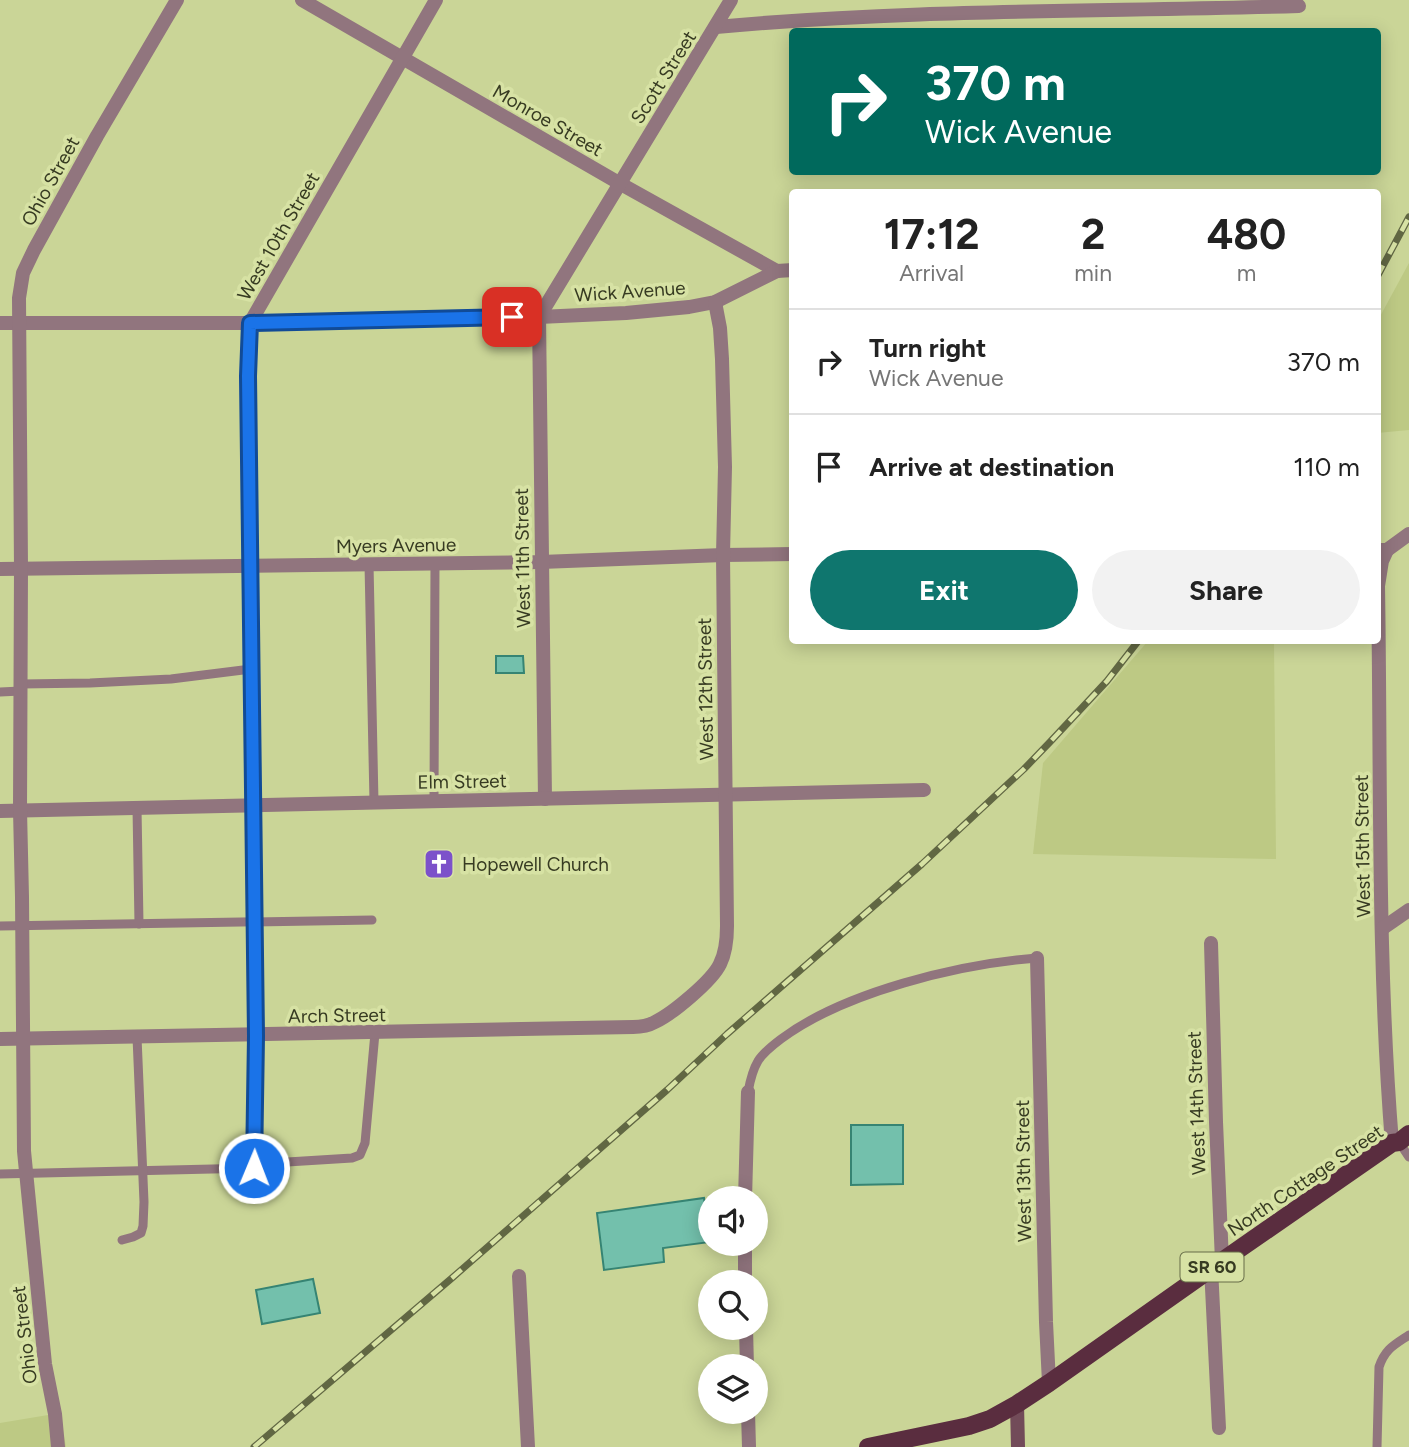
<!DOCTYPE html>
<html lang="en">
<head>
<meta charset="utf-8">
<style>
	body { margin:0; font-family:Figtree,sans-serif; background:#f2f2f2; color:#222; height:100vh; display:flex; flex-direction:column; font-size:26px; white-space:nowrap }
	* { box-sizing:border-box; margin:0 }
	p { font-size:23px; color:#767676 }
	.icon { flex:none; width:38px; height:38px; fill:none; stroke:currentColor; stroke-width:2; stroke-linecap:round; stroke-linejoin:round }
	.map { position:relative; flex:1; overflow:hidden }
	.drawer { position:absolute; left:789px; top:189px; width:592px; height:455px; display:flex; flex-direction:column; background:#fff; border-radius:7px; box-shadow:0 4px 18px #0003 }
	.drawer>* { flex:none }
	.hud { position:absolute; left:789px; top:28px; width:592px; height:147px; border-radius:7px; box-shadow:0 4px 18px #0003; background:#00695c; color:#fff; overflow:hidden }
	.fabs { position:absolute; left:698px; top:1186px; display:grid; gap:14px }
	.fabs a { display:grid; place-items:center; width:70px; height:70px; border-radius:50%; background:#fff; box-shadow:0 4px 18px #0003; font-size:35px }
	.pin { position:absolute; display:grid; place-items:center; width:60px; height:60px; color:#fff; margin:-30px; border-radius:14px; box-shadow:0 4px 10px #0006 }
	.me { position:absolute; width:77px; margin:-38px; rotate:1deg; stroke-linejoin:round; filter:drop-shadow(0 0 5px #0008) }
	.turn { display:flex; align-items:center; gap:24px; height:147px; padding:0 21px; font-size:32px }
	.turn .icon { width:91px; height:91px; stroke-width:2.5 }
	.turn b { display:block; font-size:49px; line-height:60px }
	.eta { display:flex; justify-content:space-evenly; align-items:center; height:119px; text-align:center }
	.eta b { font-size:42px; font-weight:700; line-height:49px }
	.action { display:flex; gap:14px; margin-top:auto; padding:14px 21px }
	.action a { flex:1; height:80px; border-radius:42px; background:#0f766e; color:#fff; font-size:28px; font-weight:700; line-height:80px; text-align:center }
	.action a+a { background:#f2f2f2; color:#222 }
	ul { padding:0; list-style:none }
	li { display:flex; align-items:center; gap:21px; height:105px; padding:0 21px; border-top:2px solid #e0e0e0 }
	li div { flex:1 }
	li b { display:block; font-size:26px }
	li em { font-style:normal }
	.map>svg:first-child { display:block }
	.built { fill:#bdc984 }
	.building { fill:#73c0ac; stroke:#368473; stroke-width:2 }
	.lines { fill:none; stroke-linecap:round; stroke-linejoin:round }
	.service { stroke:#91757e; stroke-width:9 }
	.minor { stroke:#91757e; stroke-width:14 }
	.secondary { stroke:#724b59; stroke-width:14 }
	.primary { stroke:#5a2d3f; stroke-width:18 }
	.rail-casing { stroke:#616743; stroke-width:7 }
	.rail { stroke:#d7e2a4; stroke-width:4.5; stroke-dasharray:13; stroke-linecap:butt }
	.route-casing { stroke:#114b97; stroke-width:18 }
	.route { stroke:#1a73e8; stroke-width:12 }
	.labels { text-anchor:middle; stroke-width:7; stroke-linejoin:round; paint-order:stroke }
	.shield { fill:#d7e2a4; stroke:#676d49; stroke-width:2 }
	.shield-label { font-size:18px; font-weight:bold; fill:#373b22 }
	.street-label { font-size:19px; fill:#373b22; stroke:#d7e2a4 }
	.poi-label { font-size:19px; fill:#373b22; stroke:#d7e2a4; text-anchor:start }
</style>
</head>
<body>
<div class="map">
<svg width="1409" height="1447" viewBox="0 0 1409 1447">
	<rect width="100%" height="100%" fill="#cad597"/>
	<g class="built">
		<polygon points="1409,263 1409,430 1377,433 1377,322"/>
		<polygon points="1148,641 1274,641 1276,859 1033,854 1043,763"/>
		<polygon points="60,1413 66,1447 0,1447 0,1423"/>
	</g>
	<g class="building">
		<polygon points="496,656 523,656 524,673 496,673"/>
		<polygon points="851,1125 903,1125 903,1184 851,1185"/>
		<polygon points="704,1198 710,1242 663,1248 664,1262 604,1270 597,1213"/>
		<polygon points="313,1279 320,1313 262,1324 256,1290"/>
	</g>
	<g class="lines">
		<g class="service">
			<polyline points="369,564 374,802"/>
			<polyline points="21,684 90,683 171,679 251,669"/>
			<polyline points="0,692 21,691"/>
			<polyline points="434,801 435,563"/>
			<polyline points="137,808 139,924"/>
			<polyline points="0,926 372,920"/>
			<path d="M748,1092c2,-11 4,-21 10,-31 5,-8 15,-16 23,-22 63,-47 178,-75 256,-81"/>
			<polyline points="1399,1142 1409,1157"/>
			<polyline points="255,1164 352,1158 360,1155 365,1143 375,1033"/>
			<polyline points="0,1174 255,1168"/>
			<polyline points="122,1240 133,1237 141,1233 143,1226 144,1202 137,1037"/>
			<path d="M1377,1447l2,-80c6,-18 15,-22 30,-32"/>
		</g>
		<g class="minor">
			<polyline points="302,0 619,183 777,271"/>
			<path d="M716,27c194,-18 389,-15 583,-21"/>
			<polyline points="0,323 250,323 539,317 626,313 689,307 715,302 777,271 793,270"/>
			<polyline points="1379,550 1387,550 1409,534"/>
			<path d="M1387,550l-5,11 -4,25c3,185 -1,372 14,557"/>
			<polyline points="0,569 541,562 723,555 793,554"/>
			<polyline points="545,799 539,317 731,0"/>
			<polyline points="0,811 924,790"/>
			<polyline points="1383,928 1409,910"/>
			<polyline points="1211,943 1216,1122 1222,1261"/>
			<polyline points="1037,958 1046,1322 1049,1383"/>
			<path d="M0,1039l633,-12c8,0 15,-1 22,-5 17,-8 57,-41 65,-58 6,-12 7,-25 7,-38l-4,-371 2,-88 -3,-108 -2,-31 -5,-26"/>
			<polyline points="254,1189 256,1036 249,566 248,376 250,323 436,0"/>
			<polyline points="745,1199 748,1092"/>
			<polyline points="745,1244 745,1283"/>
			<polyline points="1211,1268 1219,1428"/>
			<polyline points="519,1276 528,1447"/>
			<polyline points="746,1328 747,1367"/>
			<polyline points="748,1412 749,1447"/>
			<polyline points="58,1447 55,1414 45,1364 24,1151 22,897 20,810 21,568 19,298 23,273 34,250 97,136 177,0"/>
		</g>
		<polyline class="secondary" points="1017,1404 1018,1447"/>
		<polyline class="primary" points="868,1447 969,1426 990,1419 1017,1404 1049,1383 1222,1261 1392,1143 1399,1142 1409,1134"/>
		<g class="rail-casing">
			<g id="rail">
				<polyline points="1377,277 1409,217"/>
				<polyline points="254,1447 452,1278 667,1090 727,1034 922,864 1024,769 1050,742 1107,681 1139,640"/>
			</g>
		</g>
		<use href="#rail" class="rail"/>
	</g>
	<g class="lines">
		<g class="route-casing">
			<polyline id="route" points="254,1168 256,1036 248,376 250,323 512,317"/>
		</g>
		<use href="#route" class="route"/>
	</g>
	<defs>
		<g id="church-square" transform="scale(1.575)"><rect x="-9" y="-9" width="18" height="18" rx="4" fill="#7c51ca" stroke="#d7e2a4"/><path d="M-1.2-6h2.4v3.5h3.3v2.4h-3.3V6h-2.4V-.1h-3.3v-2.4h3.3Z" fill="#fff"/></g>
	</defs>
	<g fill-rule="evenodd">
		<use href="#church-square" x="439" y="864"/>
	</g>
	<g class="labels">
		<rect class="shield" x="1180.5" y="1252.5" width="63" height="29" rx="5"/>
		<g class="shield-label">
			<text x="1212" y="1273">SR 60</text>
		</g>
		<g class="street-label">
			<text transform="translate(663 77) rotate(-58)" y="7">Scott Street</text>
			<text transform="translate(548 120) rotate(30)" y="7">Monroe Street</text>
			<text transform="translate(50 181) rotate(-61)" y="7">Ohio Street</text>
			<text transform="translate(278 236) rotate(-60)" y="7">West 10th Street</text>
			<text transform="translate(630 291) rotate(-4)" y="7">Wick Avenue</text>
			<text transform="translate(396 545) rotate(-1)" y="7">Myers Avenue</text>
			<text transform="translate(522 558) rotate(-91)" y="7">West 11th Street</text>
			<text transform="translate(705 689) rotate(-91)" y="7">West 12th Street</text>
			<text transform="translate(462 781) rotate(-1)" y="7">Elm Street</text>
			<text transform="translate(1362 846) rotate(-91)" y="7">West 15th Street</text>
			<text transform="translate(337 1015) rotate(-1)" y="7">Arch Street</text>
			<text transform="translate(1196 1103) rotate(-92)" y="7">West 14th Street</text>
			<text transform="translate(1023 1171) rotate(-91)" y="7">West 13th Street</text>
			<text transform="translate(1305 1180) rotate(-34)" y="7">North Cottage Street</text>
			<text transform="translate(24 1335) rotate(-97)" y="7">Ohio Street</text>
		</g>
		<g class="poi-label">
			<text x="462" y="871">Hopewell Church</text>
		</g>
	</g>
</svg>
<div class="fabs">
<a><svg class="icon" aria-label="sound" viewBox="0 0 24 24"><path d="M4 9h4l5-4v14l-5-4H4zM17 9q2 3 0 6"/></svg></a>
<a><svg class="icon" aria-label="search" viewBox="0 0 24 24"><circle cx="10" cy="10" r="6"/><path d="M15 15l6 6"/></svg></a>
<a><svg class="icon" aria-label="layers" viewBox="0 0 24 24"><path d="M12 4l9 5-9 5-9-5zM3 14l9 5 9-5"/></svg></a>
</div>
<div class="pin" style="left:512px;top:317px;background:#d93025"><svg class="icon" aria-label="arrive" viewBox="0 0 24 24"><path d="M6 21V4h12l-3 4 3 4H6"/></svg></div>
<svg class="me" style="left:254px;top:1168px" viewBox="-20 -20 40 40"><circle r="17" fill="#1a73e8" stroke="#fff" stroke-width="3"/><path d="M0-11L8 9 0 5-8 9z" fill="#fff"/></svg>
<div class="hud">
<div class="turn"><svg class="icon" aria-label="right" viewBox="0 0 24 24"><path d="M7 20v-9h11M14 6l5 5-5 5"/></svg><div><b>370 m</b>Wick Avenue</div></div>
</div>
<section class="drawer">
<div class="eta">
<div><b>17:12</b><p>Arrival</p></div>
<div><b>2</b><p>min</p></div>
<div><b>480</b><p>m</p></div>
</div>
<ul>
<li><svg class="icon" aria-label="right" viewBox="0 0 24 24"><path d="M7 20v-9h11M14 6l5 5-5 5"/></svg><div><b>Turn right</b><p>Wick Avenue</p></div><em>370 m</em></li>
<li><svg class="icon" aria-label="arrive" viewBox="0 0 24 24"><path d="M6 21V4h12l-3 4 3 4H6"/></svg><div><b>Arrive at destination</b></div><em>110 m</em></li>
</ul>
<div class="action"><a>Exit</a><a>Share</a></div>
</section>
</div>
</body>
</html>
